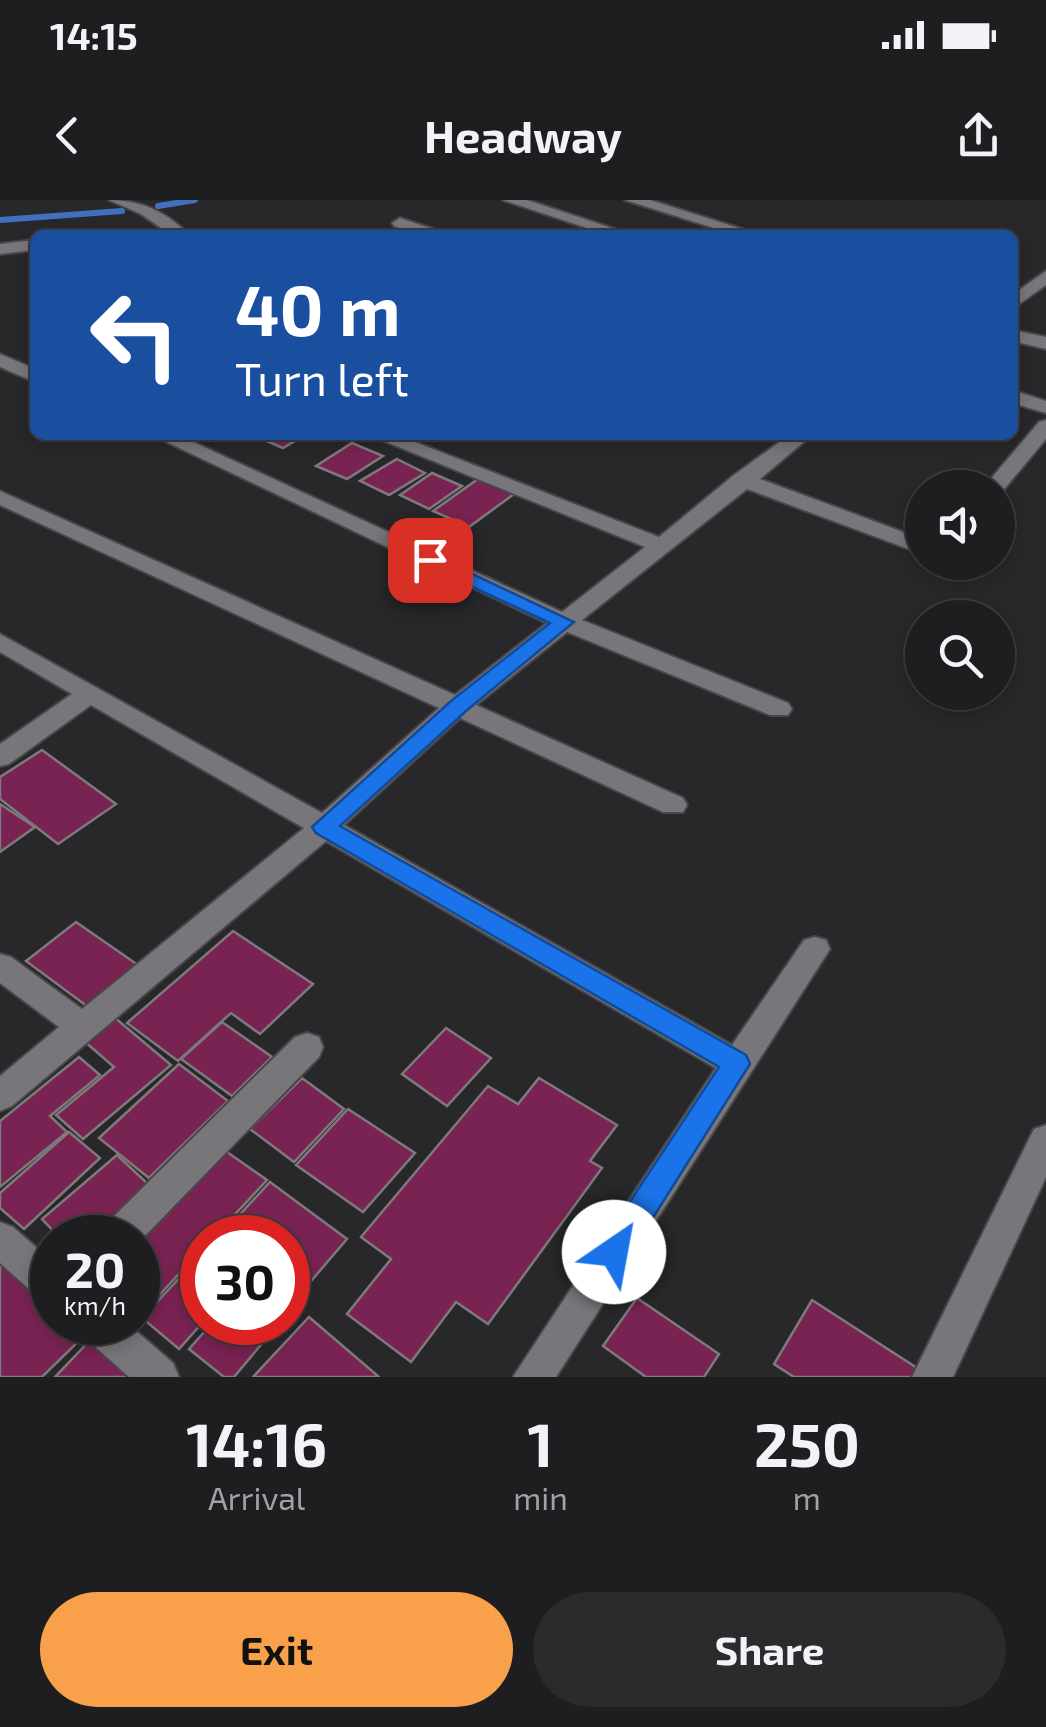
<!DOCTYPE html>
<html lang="en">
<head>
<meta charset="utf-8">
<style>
	body { margin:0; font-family:"Exo 2",sans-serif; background:#2b2a2d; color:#f1f3f6; height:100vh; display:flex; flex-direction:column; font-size:38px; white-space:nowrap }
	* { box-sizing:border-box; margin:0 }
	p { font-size:32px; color:#a1a2a5 }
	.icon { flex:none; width:55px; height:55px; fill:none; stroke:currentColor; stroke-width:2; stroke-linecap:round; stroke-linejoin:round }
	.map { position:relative; height:1177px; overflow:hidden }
	.side { display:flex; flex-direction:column; background:#1e1d20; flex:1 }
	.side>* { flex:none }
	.hud { position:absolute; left:30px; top:30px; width:988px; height:210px; border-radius:15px; box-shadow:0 5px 15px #0003,0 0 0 2px #3c3b3e; background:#1a4fa0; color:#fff; overflow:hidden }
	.buttons { position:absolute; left:905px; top:270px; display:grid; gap:20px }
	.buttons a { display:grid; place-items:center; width:110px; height:110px; border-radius:50%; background:#1e1d20; box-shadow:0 5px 15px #0003,0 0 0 2px #3c3b3e; font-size:50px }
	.speed { position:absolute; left:30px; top:1015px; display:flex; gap:20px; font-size:50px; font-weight:700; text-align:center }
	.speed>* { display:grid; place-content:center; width:130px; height:130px; border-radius:50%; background:#1e1d20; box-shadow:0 5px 15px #0003,0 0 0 2px #3c3b3e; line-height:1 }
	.speed small { font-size:25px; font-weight:400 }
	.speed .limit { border:15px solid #d22; background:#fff; color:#111 }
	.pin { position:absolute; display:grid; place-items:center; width:85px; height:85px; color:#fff; margin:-42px; border-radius:20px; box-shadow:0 5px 15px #0006 }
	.me { position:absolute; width:110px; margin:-55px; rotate:33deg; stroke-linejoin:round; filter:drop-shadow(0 0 8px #0008) }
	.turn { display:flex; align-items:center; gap:35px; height:210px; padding:0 40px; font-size:45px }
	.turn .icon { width:130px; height:130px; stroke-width:2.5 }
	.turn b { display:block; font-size:70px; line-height:85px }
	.eta { display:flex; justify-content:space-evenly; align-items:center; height:170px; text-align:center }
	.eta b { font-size:60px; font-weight:700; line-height:70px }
	.primary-button { display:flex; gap:20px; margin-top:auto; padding:20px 40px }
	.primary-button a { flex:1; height:115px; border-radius:60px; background:#f8a14a; color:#111; font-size:40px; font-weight:700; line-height:115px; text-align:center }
	.primary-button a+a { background:#2b2a2d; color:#f1f3f6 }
	.status { display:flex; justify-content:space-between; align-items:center; height:70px; padding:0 50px; background:#1e1d20; direction:ltr }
	.status svg { height:28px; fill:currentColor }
	header { display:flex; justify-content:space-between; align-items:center; height:130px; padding:0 40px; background:#1e1d20; font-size:45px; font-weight:700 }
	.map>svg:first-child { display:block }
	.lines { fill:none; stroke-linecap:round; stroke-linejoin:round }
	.stream { stroke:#4370bc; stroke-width:6 }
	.building { fill:#792353; stroke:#7e7a7c; stroke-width:2.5 }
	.street-casing { stroke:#474649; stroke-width:4 }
	.street { fill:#78767a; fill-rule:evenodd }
	.route { fill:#1a73e8; stroke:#114b97; stroke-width:2.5 }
</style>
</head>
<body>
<div class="status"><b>14:15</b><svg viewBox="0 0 49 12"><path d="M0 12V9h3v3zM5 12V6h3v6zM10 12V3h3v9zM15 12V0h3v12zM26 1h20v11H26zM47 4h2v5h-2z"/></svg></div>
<header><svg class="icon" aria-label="back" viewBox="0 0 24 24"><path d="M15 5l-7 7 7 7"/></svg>Headway<svg class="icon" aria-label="share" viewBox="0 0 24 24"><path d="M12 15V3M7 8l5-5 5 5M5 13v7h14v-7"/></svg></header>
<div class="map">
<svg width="1046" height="1177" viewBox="0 0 1046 1177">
	<rect width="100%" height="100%" fill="#28272a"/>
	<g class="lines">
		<g class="stream">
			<polyline points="158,6 195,0"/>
			<polyline points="0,20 122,11"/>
		</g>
	</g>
	<g class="building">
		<polygon points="261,235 305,235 283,248 257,237"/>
		<polygon points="352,243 383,256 347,279 316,266"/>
		<polygon points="397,259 425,273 389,295 360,281"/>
		<polygon points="432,273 462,286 429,309 400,295"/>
		<polygon points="478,279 514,294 469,327 433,311"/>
		<polygon points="42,550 116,604 58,644 0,599 0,577"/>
		<polygon points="0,604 35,627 0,652"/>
		<polygon points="76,722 138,765 88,807 26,761"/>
		<polygon points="233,731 313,784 260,834 231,813 178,861 127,823"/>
		<polygon points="114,817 171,865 83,939 56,915 114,867 84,841"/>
		<polygon points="222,822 272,857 232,896 181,859"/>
		<polygon points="446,828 491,858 447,906 402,874"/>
		<polygon points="79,857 100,875 50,916 67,932 0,987 0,921"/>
		<polygon points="179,864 228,901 149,978 99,938"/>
		<polygon points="302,878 344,909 294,962 250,929"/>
		<polygon points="539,878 617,925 590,961 602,968 488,1124 456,1102 411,1162 347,1114 391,1059 361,1037 488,886 518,904"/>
		<polygon points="348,909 415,953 363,1012 296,965"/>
		<polygon points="69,932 100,958 24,1029 0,1008 0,993"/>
		<polygon points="227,952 267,980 213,1038 202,1038 202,1049 138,1118 138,1044"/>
		<polygon points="117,955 149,985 90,1038 60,1038 42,1019"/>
		<polygon points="270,982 347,1039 288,1108 288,1038 218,1038"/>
		<polygon points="0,1052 52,1102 52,1122 74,1122 86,1134 42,1177 0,1177"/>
		<polygon points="202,1054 203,1122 179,1149 142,1118"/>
		<polygon points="637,1098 719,1154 704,1177 646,1177 603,1146"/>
		<polygon points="812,1100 917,1168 912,1177 794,1177 774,1164"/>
		<polygon points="309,1117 379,1177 253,1177"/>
		<polygon points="213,1122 280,1122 234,1177 224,1177 189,1149"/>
		<polygon points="95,1135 144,1177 55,1177"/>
	</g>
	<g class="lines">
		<g class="street-casing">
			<g id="street">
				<path d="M109,0c31,0 56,11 78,33l-16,2 -30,-21z"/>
				<polygon points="503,0 527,0 633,35 608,35"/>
				<polygon points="625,0 650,0 761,35 736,35"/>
				<polygon points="400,18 442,32 444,35 420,35 394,26 392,23"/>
				<polygon points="35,40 35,50 0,54 0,44"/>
				<polygon points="1046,71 1046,85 1012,109 1012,95"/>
				<polygon points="1012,130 1046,137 1046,149 1012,141"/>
				<polygon points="0,154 35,169 35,182 0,167"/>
				<polygon points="1012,190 1046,201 1046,213 1012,203"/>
				<polygon points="1046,220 1046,239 1001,293 998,293 998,288 983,288 1039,222"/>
				<polygon points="152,235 178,235 562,412 645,347 369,235 397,235 659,337 734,275 789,235 812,235 760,279 922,339 922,354 747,289 582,420 788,503 792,509 788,515 770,515 567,432 476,505 683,598 687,605 683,612 663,612 460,518 344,625 732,845 804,740 815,737 826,740 830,749 556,1177 513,1177 716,868 326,641 12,906 0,911 0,876 59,827 0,783 0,754 11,757 82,809 304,628 91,505 9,564 0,566 0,544 72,494 0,452 0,434 322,613 439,508 0,305 0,291 455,495 547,423"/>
				<polygon points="307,833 319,837 323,847 319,857 138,1043 138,1038 99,1038 104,1026 295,837"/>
				<polygon points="1046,925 1046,977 953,1177 912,1177 1034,929"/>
				<polygon points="0,1022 13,1027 52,1061 52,1103 39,1098 0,1063"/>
				<polygon points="77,1122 126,1122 173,1163 179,1177 129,1177 82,1135"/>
			</g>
		</g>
		<use href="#street" class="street"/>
	</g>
	<polygon class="route" points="430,354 574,422 466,511 340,626 746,855 750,864 625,1062 614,1066 604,1062 599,1052 604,1041 719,867 316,633 312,627 451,501 550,423 423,364 421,360"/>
</svg>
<div class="buttons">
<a><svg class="icon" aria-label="sound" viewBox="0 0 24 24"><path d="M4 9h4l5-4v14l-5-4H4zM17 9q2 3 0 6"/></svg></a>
<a><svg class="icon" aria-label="search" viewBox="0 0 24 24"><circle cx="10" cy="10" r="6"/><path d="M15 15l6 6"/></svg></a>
</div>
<div class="speed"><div>20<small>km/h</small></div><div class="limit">30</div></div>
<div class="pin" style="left:430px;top:360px;background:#d93025"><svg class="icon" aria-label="arrive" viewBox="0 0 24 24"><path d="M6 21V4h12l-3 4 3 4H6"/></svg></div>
<svg class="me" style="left:614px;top:1052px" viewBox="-20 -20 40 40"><circle r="19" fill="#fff"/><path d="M0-13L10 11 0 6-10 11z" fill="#1a73e8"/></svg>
<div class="hud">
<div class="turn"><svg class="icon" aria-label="left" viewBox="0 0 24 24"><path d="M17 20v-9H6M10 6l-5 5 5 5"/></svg><div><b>40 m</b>Turn left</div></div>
</div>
</div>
<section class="side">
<div class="eta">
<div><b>14:16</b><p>Arrival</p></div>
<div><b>1</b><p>min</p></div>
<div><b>250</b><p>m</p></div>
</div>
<div class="primary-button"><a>Exit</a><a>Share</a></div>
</section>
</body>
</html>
